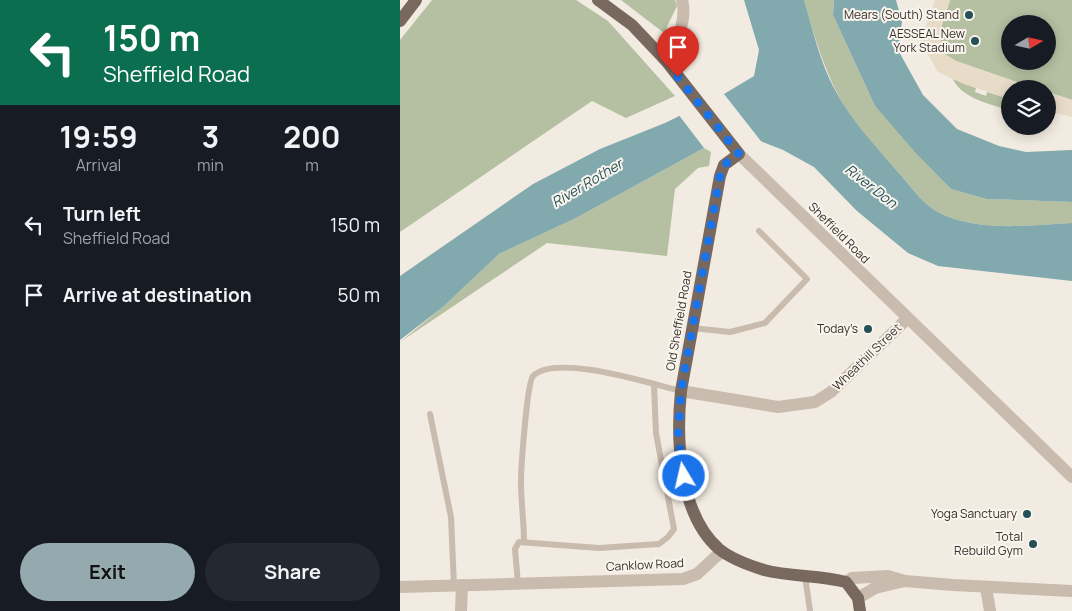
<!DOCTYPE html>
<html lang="en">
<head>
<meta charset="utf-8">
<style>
	body { margin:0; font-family:Manrope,sans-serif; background:#242831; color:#f1f3f6; height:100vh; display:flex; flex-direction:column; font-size:19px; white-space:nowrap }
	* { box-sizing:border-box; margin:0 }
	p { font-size:16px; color:#9ea1a6 }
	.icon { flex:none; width:28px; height:28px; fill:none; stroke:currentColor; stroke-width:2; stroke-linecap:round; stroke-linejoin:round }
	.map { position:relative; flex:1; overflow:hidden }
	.panel { display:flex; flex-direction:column; background:#171b24; width:400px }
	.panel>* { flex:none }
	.hud { background:#0b6e4f; color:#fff; overflow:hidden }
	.needle { width:32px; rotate:81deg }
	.tools { position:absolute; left:601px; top:15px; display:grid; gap:10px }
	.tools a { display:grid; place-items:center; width:55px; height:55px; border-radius:50%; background:#171b24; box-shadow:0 2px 12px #0003; font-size:25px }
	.pin { position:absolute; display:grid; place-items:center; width:42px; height:42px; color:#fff; margin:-51px -21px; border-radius:50% 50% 50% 0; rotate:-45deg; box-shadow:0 0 5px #0007 }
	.pin .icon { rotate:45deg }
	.me { position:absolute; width:55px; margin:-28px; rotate:351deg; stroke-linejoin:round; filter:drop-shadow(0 0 4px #0008) }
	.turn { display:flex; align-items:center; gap:18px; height:105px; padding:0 20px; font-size:22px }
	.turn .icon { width:65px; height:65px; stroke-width:2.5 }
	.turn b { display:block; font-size:35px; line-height:42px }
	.eta { display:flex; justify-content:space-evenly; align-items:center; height:85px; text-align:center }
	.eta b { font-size:30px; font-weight:700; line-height:35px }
	.primary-button { display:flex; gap:10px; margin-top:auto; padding:10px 20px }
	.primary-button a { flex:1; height:58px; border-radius:30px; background:#95aaae; color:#111; font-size:20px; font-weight:700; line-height:58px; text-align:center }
	.primary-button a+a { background:#242831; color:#f1f3f6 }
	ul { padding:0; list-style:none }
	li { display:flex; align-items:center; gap:15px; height:70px; padding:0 20px }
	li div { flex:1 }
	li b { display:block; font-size:19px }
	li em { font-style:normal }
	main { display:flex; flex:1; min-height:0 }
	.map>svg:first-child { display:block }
	.green { fill:#b5c0a2; fill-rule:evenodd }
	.plaza { fill:#e8dcc9 }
	.water { fill:#82a9ad }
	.pier { fill:#f2ebe1 }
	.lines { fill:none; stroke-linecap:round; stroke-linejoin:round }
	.service { stroke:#c9bbad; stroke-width:6 }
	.minor { stroke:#c9bbad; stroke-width:12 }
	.tertiary { stroke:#c9bbad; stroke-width:12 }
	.primary { stroke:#79685e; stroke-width:12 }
	.route { stroke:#1a73e8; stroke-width:9; stroke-dasharray:0 16.2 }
	.poi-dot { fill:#245157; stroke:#f9f4ed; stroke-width:2 }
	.labels { text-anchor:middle; stroke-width:4; stroke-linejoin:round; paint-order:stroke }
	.poi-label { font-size:12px; fill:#38302b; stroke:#f9f4ed; text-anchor:end }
	.street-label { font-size:12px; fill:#38302b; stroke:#f9f4ed }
	.water-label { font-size:14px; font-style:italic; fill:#245157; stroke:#f9f4ed }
</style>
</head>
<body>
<main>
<section class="panel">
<div class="hud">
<div class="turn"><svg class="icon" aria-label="left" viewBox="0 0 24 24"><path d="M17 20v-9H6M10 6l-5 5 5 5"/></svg><div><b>150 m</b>Sheffield Road</div></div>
</div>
<div class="eta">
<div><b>19:59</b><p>Arrival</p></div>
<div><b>3</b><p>min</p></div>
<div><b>200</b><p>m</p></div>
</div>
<ul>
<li><svg class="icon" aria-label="left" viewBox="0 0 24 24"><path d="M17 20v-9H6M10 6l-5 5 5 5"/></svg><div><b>Turn left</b><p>Sheffield Road</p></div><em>150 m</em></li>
<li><svg class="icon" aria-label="arrive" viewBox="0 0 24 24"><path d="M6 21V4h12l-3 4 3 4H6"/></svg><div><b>Arrive at destination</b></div><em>50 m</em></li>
</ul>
<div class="primary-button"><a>Exit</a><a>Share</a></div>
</section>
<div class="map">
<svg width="672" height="611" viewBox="0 0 672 611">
	<rect width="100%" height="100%" fill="#f2ebe1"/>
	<g class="green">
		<polygon points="32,0 176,0 208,21 275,96 226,118 192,101 0,232 0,40"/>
		<polygon points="221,0 275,0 277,6 264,33"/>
		<path d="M404,0h30l-1,15 42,91 76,83 35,10 86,3v21c-41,2 -89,9 -128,-8 -20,-8 -33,-29 -47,-44 -12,-15 -26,-28 -38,-43 -29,-38 -42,-82 -55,-128z"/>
		<path d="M550,0h122v100l-24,-8v-3h-11l-81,-28 -15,-9 -1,-21zM610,24h38v37h-38z"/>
		<path d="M553,79l23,9 -1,4 11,4 1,-4 23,7v11c-18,-5 -49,-12 -57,-31z"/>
		<polygon points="304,148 311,152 309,166 298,168 275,189 267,256 147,243 0,342 43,307 99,254 176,218"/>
	</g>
	<g class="plaza">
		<polygon points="535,0 550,0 540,31 541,52 556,61 637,89 610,89 610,99 564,84 538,72 526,51 522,37"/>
		<polygon points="648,92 672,100 672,117 648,111"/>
	</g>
	<g class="water">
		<path d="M344,0h60c9,30 16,63 31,90 16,31 40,55 62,81 14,15 27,36 47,44 39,17 87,10 128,8v58l-134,-15 -30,-13 -51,-42 -43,-44 -31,-17 -36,-14 -43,12 -128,70 -77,36 -56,53 -43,33v-64l133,-92 67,-35 65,-26 59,-29 30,-18 5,-26z"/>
		<polygon points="434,0 496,0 502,22 498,50 523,95 557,129 599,146 626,152 672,150 672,202 586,199 551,189 515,152 475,106 433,15"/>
	</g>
	<polygon class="pier" points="324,94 364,145 347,139 315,147 304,148 278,114 314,96"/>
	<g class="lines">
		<g class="service">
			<polyline points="292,328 330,332 365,323 407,279 359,231"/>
			<polyline points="30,414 51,517 54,586"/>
			<path d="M124,542c0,-20 -3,-40 -3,-60 0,-14 6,-99 12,-106 23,-23 118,8 148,15"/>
			<polyline points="405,576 410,611"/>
			<polyline points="118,584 115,549 119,542 199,548 259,544 268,537 274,529 256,433 254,385"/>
		</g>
		<g class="minor">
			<path d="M267,62c8,-19 21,-41 15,-62"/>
			<polyline points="281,391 378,407 415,402 431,392 507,319"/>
			<polyline points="586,587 590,611"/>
			<polyline points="61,611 62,585"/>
		</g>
		<g class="tertiary">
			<polyline points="339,154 672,477"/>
			<polyline points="446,582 452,578 488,576 505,581 553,585 672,591"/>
			<polyline points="0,587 283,579 297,574 322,551"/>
			<polyline points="458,598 475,588 505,581"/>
		</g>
		<g class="primary">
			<path d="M198,0l34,25 35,37 72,92 -15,11 -4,11 -39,215c-5,49 -2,123 38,158 12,10 29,16 45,21 27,7 55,5 82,12l12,16 2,13"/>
			<polyline points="0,21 16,0"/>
		</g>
	</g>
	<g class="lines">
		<polyline class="route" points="278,77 339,154 324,165 320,176 281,391 278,437 284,476"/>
	</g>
	<g class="poi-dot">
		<circle cx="569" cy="15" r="5"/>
		<circle cx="575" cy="41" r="5"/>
		<circle cx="468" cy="329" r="5"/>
		<circle cx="627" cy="514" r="5"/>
		<circle cx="633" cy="544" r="5"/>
	</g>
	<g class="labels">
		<g class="poi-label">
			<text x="559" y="19">Mears (South) Stand</text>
			<text x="565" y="38">AESSEAL New<tspan x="565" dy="14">York Stadium</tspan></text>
			<text x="458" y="333">Today’s</text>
			<text x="617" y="518">Yoga Sanctuary</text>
			<text x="623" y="541">Total<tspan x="623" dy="14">Rebuild Gym</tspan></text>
		</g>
		<g class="street-label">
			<text transform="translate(439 233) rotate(45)" y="4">Sheffield Road</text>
			<text transform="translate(279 321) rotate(-80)" y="4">Old Sheffield Road</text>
			<text transform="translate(467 357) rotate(-44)" y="4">Wheathill Street</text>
			<text transform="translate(245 565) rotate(-3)" y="4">Canklow Road</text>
		</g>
		<g class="water-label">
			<text transform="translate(187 183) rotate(-31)" y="5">River Rother</text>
			<text transform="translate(471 186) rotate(38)" y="5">River Don</text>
		</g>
	</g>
</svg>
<div class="tools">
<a><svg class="needle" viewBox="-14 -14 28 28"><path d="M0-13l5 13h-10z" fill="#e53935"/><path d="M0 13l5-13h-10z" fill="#9ea1a6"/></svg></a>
<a><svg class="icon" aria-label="layers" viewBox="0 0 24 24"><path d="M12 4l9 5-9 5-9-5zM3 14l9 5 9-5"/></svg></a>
</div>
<div class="pin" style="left:278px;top:77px;background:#d93025"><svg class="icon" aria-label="arrive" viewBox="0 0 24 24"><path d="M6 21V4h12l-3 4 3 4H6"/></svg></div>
<svg class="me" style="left:284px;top:476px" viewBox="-20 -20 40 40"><circle r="17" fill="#1a73e8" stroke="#fff" stroke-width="3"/><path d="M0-11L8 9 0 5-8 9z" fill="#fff"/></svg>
</div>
</main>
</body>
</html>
